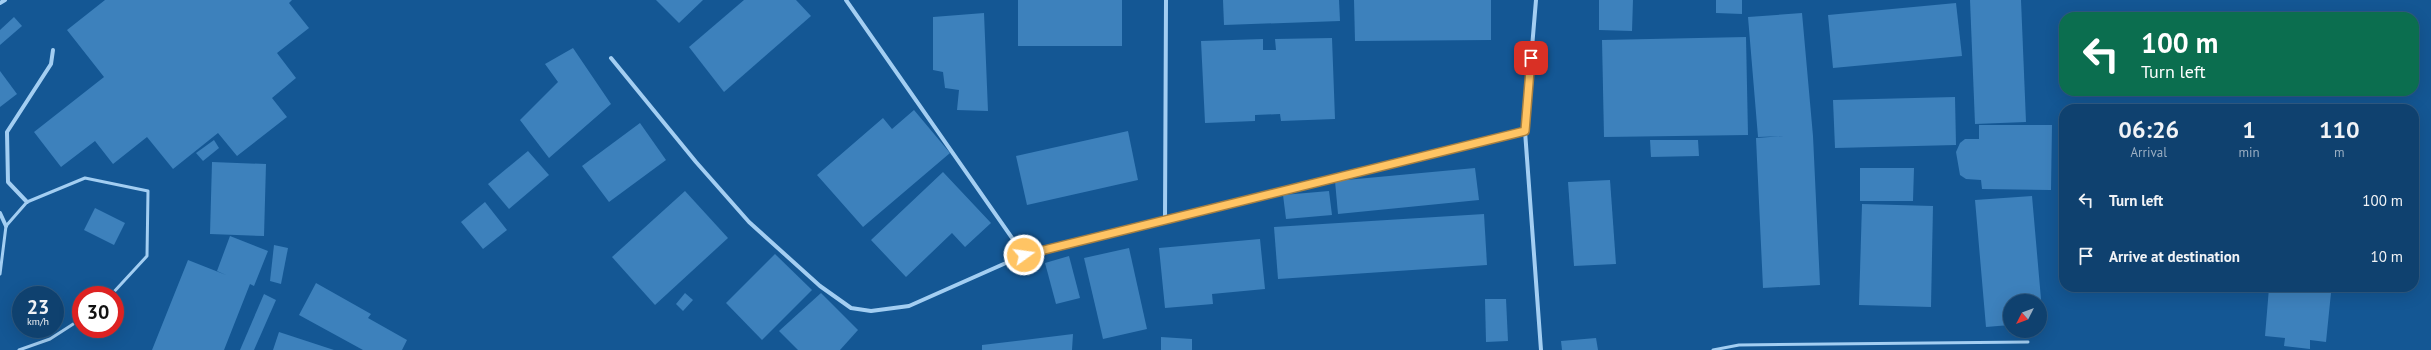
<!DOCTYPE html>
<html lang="en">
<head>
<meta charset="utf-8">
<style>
	body { margin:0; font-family:"PT Sans",sans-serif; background:#1d4c77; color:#f1f3f6; height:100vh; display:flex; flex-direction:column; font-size:15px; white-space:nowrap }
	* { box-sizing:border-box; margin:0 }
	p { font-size:13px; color:#9bafc3 }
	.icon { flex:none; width:22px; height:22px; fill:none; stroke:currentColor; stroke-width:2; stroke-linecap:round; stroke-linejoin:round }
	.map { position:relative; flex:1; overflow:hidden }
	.side { position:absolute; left:2059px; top:104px; width:360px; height:188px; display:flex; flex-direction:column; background:#0f416f; border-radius:16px; box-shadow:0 4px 16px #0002,0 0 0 1px #2f5a82 }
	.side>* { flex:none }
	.top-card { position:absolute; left:2059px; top:12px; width:360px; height:84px; border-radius:16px; box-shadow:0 4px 16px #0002,0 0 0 1px #2f5a82; background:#0b6e4f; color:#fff; overflow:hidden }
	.needle { width:26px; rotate:228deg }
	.buttons { position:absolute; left:2003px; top:294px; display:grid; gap:8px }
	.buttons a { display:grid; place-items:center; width:44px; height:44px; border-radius:50%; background:#0f416f; box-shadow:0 4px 16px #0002,0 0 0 1px #2f5a82; font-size:20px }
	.speed { position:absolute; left:12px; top:286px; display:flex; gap:8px; font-size:20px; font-weight:700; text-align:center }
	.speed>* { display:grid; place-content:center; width:52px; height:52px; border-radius:50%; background:#0f416f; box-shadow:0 4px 16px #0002,0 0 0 1px #2f5a82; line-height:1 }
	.speed small { font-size:10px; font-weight:400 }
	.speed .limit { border:6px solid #d22; background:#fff; color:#111 }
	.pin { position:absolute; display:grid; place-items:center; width:34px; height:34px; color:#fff; margin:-17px; border-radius:8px; box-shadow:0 2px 6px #0006 }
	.me { position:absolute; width:44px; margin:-22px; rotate:76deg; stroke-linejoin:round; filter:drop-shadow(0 0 3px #0008) }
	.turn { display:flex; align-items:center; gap:14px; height:84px; padding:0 16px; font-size:18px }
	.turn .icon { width:52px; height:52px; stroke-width:2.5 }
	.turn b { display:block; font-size:28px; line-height:34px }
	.eta { display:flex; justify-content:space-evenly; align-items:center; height:68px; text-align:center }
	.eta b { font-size:24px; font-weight:600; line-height:28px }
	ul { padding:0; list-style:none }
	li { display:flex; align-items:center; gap:12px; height:56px; padding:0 16px }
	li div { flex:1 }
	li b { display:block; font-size:15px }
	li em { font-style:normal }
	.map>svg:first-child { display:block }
	.building { fill:#3d81bc }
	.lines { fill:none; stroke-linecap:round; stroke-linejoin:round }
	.lane { stroke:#a3cef2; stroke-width:3 }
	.street { stroke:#a3cef2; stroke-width:4 }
	.route-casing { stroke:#a67f41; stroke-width:10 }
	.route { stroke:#ffc464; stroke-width:7 }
</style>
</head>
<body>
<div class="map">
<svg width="2431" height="350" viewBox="0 0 2431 350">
	<rect width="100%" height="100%" fill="#145794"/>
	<g class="building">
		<polygon points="105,0 292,0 289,3 309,28 277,53 296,78 272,98 287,117 237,156 218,133 173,169 147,137 113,164 95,141 61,167 34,132 104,77 67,30"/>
		<polygon points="656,0 703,0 679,23"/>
		<polygon points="744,0 796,0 811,16 724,92 689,47"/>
		<rect x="1018" y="0" width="104" height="46"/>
		<polygon points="1223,0 1339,0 1340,21 1224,25"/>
		<polygon points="1354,0 1491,0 1491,40 1355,41"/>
		<polygon points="1599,0 1633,0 1632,31 1599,30"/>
		<polygon points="1716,0 1742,0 1742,14 1716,13"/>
		<polygon points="1970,0 2021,0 2026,122 1975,124"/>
		<polygon points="1956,3 1962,56 1833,68 1828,15"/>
		<polygon points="984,13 988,111 957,110 959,90 945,88 943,72 933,70 933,17"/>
		<polygon points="1802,13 1813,136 1820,285 1763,288 1756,138 1784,136 1758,137 1748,17"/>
		<polygon points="14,17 22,26 0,45 0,30"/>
		<polygon points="1746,37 1748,135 1604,137 1602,40"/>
		<polygon points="1332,38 1335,119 1281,121 1280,114 1255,115 1255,121 1205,123 1201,41 1263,39 1263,50 1276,50 1275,39"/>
		<polygon points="573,48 611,104 549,158 520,120 558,82 545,64"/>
		<polygon points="0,71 17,94 0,107"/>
		<polygon points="1955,97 1956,145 1835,148 1833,100"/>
		<polygon points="914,110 950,153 863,227 817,175 883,118 892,129"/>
		<polygon points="640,123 666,160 609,202 582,166"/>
		<polygon points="1979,125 2052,125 2051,190 1982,189 1981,180 1966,179 1960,175 1956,152 1960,143 1965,139 1979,139"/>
		<polygon points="1128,131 1138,180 1027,205 1016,156"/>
		<polygon points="214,140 219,148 203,161 196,153"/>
		<polygon points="1650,140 1698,140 1699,156 1651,157"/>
		<polygon points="528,151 549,175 509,209 488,184"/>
		<polygon points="212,162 266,164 264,236 210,234"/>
		<polygon points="1475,168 1479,200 1338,214 1335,181"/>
		<polygon points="1860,168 1914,168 1913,201 1860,201"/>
		<polygon points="943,172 991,223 965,247 952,233 906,277 871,240"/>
		<polygon points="1610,180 1616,264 1574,266 1568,182"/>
		<polygon points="685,191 728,238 655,305 612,257"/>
		<polygon points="1329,191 1332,215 1286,219 1283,195"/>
		<polygon points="2032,196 2043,322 2040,323 2040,301 2010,301 2010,325 1986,327 1975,200"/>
		<polygon points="485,202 507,230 483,249 461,222"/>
		<polygon points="1862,204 1933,206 1931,307 1859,305"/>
		<polygon points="95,208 125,223 114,245 84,230"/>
		<polygon points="1484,214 1487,265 1278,279 1274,227"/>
		<polygon points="230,236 268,251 254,286 250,284 224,350 152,350 188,260 226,275 217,271"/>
		<polygon points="1260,239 1265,289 1212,294 1213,304 1165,308 1159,248"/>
		<polygon points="274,245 288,248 281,284 270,281"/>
		<polygon points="1129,248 1147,329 1103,339 1084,258"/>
		<polygon points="775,254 812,290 762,340 726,303"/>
		<polygon points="1069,256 1080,298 1056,304 1045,263"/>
		<polygon points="316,283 371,314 368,318 407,340 402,350 363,350 299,315"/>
		<polygon points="2269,288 2331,293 2326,342 2310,340 2310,349 2284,346 2285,338 2265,336"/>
		<polygon points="685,293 693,300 683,311 676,304"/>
		<polygon points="821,293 858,330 840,350 798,350 779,331"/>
		<polygon points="264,294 276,300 254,350 240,350"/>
		<polygon points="1485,299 1506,299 1508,341 1486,342"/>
		<polygon points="279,332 334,350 273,350"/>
		<polygon points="1073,334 1072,350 982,350 982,345"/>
		<polygon points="1161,337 1192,339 1192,350 1161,350"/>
		<polygon points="1596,338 1598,350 1562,350 1561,341"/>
	</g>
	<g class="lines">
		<g class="lane">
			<polyline points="0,274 6,226 27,202 85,178 148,191 147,256 111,295"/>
			<polyline points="19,350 50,339 81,319"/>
			<polyline points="1713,350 1739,345 2028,342"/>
		</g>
		<g class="street">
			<polyline points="846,0 1024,255"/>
			<polyline points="1536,0 1525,131 1541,350"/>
			<polyline points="0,3 5,0"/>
			<polyline points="611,58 696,162 749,222 820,286 851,308 871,311 909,306 1024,255 1525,131"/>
			<polyline points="27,202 8,182 7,132 51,64 53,50"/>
			<polyline points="0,213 6,226"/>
			<polyline points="1165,219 1166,0"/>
		</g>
	</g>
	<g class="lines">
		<g class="route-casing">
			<polyline id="route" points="1024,255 1525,131 1531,58"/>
		</g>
		<use href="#route" class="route"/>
	</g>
</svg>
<div class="buttons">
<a><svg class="needle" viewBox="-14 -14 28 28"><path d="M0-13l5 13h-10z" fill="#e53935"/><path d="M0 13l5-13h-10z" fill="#9bafc3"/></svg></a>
</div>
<div class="speed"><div>23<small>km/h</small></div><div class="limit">30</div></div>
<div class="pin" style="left:1531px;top:58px;background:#d93025"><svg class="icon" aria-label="arrive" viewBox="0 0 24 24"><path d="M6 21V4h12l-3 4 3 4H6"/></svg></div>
<svg class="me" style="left:1024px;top:255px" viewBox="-20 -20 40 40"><circle r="17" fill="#ffc464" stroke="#fff" stroke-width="3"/><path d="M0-11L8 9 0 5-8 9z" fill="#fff"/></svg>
<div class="top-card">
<div class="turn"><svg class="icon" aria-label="left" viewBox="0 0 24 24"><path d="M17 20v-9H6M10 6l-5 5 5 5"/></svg><div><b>100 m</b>Turn left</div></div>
</div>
<section class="side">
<div class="eta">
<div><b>06:26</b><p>Arrival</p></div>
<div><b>1</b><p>min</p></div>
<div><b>110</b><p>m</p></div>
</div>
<ul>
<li><svg class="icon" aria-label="left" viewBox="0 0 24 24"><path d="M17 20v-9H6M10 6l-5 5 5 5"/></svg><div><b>Turn left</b></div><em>100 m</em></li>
<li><svg class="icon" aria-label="arrive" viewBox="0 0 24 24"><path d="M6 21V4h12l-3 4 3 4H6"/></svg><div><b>Arrive at destination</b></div><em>10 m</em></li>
</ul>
</section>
</div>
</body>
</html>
